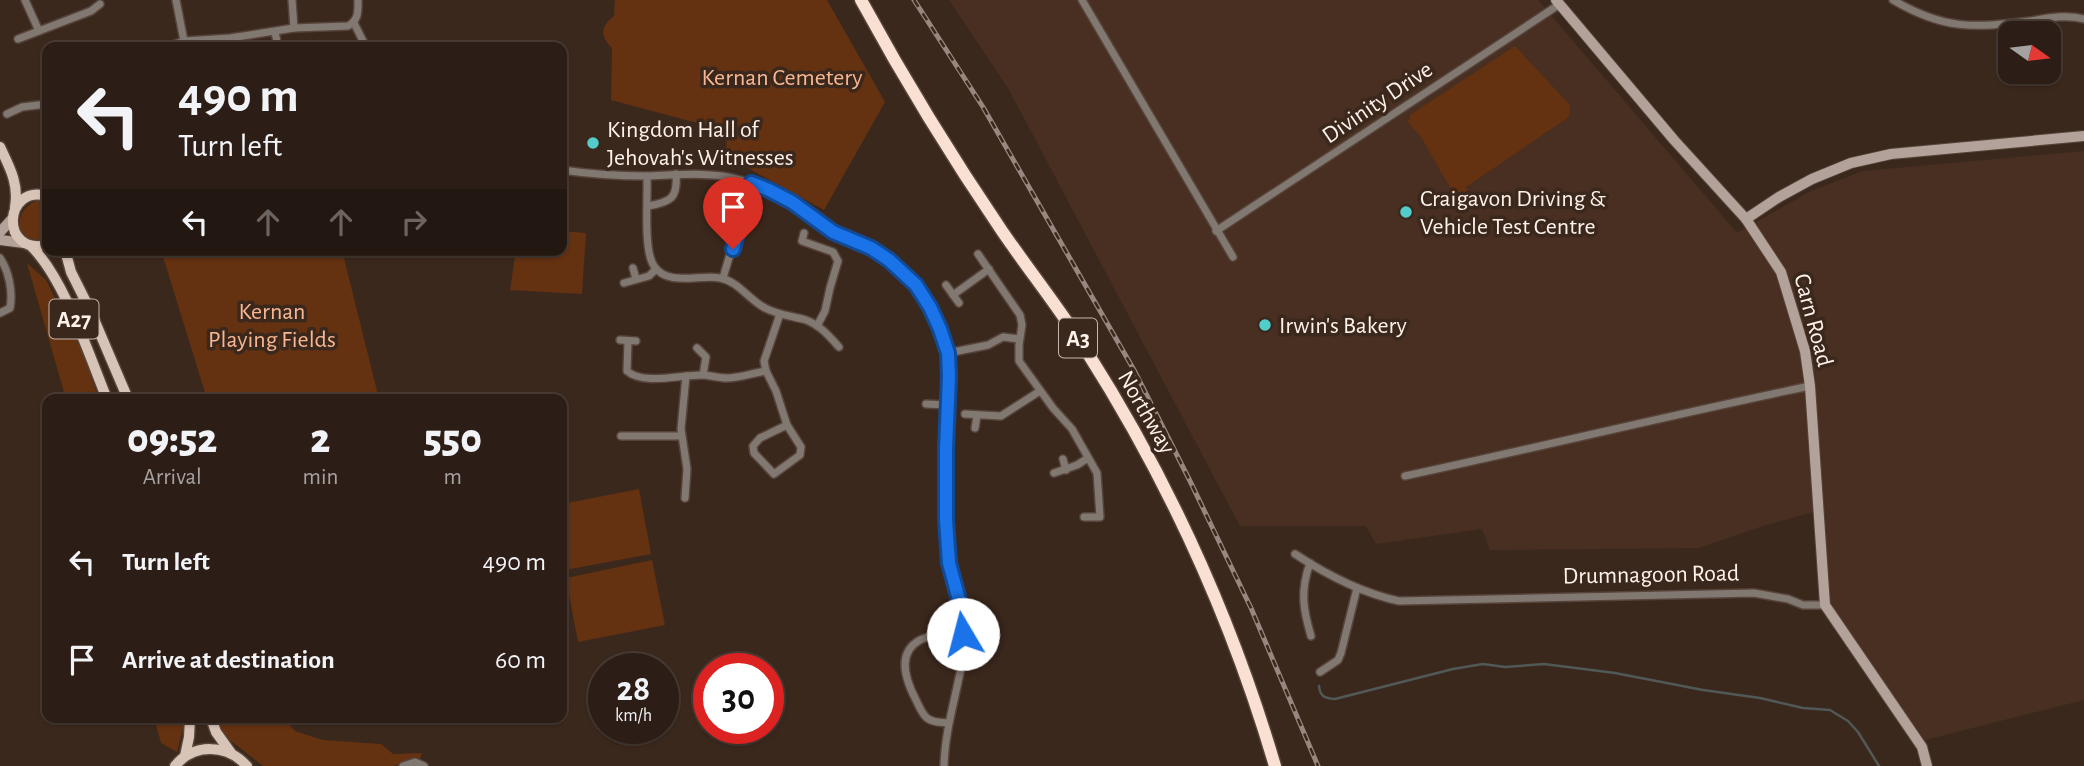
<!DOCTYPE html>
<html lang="en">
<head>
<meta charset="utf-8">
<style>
	body { margin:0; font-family:"Alegreya Sans",sans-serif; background:#382b23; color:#f1f3f6; height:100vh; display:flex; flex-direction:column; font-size:26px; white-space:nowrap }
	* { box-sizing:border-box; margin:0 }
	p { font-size:23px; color:#a6a2a1 }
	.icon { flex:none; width:38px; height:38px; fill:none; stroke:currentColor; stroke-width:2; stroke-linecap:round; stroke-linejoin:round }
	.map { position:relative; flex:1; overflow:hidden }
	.details { position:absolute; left:42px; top:394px; width:525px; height:329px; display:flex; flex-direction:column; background:#2c1e16; border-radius:14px; box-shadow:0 2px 5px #0004,0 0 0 2px #483c35 }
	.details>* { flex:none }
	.top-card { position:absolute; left:42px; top:42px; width:525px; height:214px; border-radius:14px; box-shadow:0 2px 5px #0004,0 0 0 2px #483c35; background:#2c1e16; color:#f1f3f6; overflow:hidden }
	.needle { width:46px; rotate:104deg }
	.fabs { position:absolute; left:1998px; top:21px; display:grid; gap:14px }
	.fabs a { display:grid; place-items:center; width:63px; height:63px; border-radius:14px; background:#2c1e16; box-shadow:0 2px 5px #0004,0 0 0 2px #483c35; font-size:35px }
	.speed { position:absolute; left:588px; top:653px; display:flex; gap:14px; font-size:35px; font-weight:700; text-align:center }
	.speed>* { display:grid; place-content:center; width:91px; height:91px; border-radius:50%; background:#2c1e16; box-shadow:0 2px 5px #0004,0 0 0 2px #483c35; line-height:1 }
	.speed small { font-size:18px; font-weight:400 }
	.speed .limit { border:10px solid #d22; background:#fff; color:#111 }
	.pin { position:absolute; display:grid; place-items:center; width:60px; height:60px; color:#fff; margin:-72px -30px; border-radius:50% 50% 50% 0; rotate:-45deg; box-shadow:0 0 7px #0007 }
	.pin .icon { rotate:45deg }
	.me { position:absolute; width:77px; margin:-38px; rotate:352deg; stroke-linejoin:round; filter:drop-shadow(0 0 5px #0008) }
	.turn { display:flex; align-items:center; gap:24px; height:147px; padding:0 21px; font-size:32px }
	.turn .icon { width:91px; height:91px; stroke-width:2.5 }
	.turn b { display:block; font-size:49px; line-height:60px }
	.lanes { display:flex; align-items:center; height:66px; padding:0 21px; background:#0003; justify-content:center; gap:35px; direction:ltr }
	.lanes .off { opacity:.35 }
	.eta { display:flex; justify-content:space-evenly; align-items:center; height:119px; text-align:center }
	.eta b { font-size:42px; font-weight:800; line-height:49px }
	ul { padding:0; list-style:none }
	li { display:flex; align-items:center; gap:21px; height:98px; padding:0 21px }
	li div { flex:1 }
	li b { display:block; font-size:26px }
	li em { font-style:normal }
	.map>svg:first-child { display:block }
	.built { fill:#482f21 }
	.green { fill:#643111 }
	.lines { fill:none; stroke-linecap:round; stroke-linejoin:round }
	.stream { stroke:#515957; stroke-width:2.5 }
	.street-casing { stroke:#56443a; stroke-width:10 }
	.secondary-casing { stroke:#56443a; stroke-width:12 }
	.primary-casing { stroke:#56443a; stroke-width:13 }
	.highway-casing { stroke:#56443a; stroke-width:15 }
	.street { stroke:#827872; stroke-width:7 }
	.secondary { stroke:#b2a299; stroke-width:10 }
	.primary { stroke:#d8c3b7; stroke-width:10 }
	.highway { stroke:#fae0d3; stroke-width:12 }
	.rail-casing { stroke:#97877e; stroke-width:5 }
	.rail { stroke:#3b281d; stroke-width:2.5; stroke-dasharray:8; stroke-linecap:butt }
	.route-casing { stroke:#114b97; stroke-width:18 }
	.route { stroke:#1a73e8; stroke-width:12 }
	.poi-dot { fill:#53cdcb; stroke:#3b281d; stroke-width:2.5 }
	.labels { text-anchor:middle; stroke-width:7; stroke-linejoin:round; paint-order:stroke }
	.shield { fill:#3b281d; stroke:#c4b5ad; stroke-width:2 }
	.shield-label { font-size:23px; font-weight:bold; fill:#fff2eb }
	.park-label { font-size:24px; fill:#f8b692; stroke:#3b281d }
	.street-label { font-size:24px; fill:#fff2eb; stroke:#3b281d }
	.poi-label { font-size:24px; fill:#fff2eb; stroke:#3b281d; text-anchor:start }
</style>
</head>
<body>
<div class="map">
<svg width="2084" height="766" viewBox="0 0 2084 766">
	<rect width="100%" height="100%" fill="#3b281d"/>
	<polygon class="built" points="949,0 1538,0 1737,233 1811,191 1863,171 2084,151 2084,700 1925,740 1832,608 1828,596 1821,510 1763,526 1699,548 1490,550 1482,529 1376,544 1366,526 1240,526 1008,88"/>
	<g class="green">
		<path d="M615,0h212l58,102 -61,108 -98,-54 1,-25 -116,-31 1,-52c-12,-12 -12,-21 2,-32z"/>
		<polygon points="1515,46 1570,105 1569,117 1466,187 1473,203 1463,210 1421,137 1407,121 1410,119 1410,115"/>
		<path d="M40,200l7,4v34c-33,11 -37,-31 -7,-38z"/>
		<polygon points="562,231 586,233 582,294 510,290 516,250 562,250"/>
		<polygon points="161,250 342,250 379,399 207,399"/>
		<polygon points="27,263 46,280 83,353 99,399 66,399"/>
		<polygon points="639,489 651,554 565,570 562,553 562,504"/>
		<polygon points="652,560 665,625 578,642 566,578"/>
		<polygon points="154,718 183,718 184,724 177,752 161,743"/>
		<polygon points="216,718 284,718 295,731 323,740 381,744 393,754 422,753 419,761 393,766 263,766 218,731"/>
	</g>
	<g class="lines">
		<path class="stream" d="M1319,686c1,10 5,12 16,13l118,-30 30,-5 22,3 39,-3 71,9 88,17 57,8 43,10 27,2 18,11 10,11 21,34"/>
		<g class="street-casing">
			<g id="street">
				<polyline points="25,0 39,31"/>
				<polyline points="176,0 184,41"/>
				<polyline points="292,0 294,28"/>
				<polyline points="1082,0 1233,257"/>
				<path d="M1893,0c51,30 80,28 137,21 18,-3 36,-7 54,-2"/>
				<polyline points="354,23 366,47"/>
				<polyline points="275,32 278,47"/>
				<polyline points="18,39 91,11 100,4"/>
				<path d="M167,47l17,-6 46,-3 64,-10 54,-2c11,-6 10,-15 10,-26"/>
				<polyline points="7,114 22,107 47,104"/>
				<path d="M562,170c28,4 56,6 84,6 31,-1 65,-5 95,4 36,9 61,32 92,51 18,11 39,15 56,29 29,23 51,55 59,92 3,19 0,39 0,58 -2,37 -4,74 -2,111 0,14 0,29 3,42 5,32 19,60 14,94 -6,37 -18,71 -19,109"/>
				<path d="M647,176c1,22 -4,74 7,90 14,21 46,8 66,12 18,3 29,22 45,30 13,7 27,8 41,12 14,5 24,17 33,27"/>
				<path d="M648,206c23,-4 30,-8 28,-32"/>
				<polyline points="1216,231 1560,4"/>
				<polyline points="804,233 802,241 833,252 838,261 830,288 825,311 817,326"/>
				<polyline points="978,254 1020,315 1022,325 1019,345 1019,361 1053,408 1072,429 1097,473 1100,517 1084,517"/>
				<path d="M0,258c9,13 13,34 10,50l-10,5"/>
				<polyline points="633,268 636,279"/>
				<polyline points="723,278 751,183"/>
				<polyline points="624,283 649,276 656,269"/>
				<polyline points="946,285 959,303"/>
				<polyline points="953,295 989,269"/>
				<polyline points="620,340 636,341"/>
				<path d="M628,341l-1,30c17,15 55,3 77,4 8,1 15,3 23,3 12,0 26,-5 39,-7l-2,-10 16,-47"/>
				<polyline points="697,348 706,357 703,375"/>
				<polyline points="948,353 988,345 1003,337 1019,339"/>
				<polyline points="766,371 776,391 787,425 801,447 800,455 774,474 754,453 753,446 760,438 787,425"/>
				<polyline points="926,404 948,405"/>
				<polyline points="965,414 1001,416 1040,391"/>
				<polyline points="975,428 977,416"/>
				<polyline points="621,436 681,436"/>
				<polyline points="1063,459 1066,470"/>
				<polyline points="1054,473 1077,465 1088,458"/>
				<path d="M1405,476c135,-29 270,-62 405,-90"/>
				<polyline points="685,498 687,469 681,429 686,376"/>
				<path d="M1295,554c32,21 66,39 104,47l355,-8 34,6 15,6h22"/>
				<path d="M1310,563c-10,28 -7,46 1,73"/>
				<polyline points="1320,672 1338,660 1341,653 1357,588"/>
				<path d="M948,723c-7,-1 -15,0 -21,-5 -5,-4 -8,-12 -11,-18 -10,-19 -20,-47 4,-60 12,-6 30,-6 43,-6"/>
				<polyline points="403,766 415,762 424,766"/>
			</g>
		</g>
		<g class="secondary-casing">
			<g id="secondary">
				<polyline points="1556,0 1674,140 1746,219 1781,272 1805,351 1810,386 1825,605 1922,747 1927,766"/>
				<polyline points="1746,219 1779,197 1812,179 1851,163 1891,154 2084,136"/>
				<polyline points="0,232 12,219"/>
				<polyline points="0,240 24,243"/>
			</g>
		</g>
		<g class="primary-casing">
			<g id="primary">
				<path d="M0,147c10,21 19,37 15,60"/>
				<path d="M47,196c-44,-12 -47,60 0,49"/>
				<path d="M31,246c33,32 58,109 76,153"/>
				<polyline points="65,250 71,272 90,310 128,399"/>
				<polyline points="211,718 216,732 231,753"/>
				<polyline points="185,756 189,737 190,718"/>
				<path d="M175,766c19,-23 52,-22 72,0"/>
			</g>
		</g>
		<g class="highway-casing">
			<path id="highway" d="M861,0c43,79 90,156 141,231 28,41 59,79 85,121 82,129 145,268 188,414"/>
		</g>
		<use href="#street" class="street"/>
		<use href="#secondary" class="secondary"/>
		<use href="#primary" class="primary"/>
		<use href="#highway" class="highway"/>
		<g class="rail-casing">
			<polyline id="rail" points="914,0 983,107 1134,370 1190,481 1251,608 1318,766"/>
		</g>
		<use href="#rail" class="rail"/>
	</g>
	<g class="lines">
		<g class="route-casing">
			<polyline id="route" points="733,249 751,183 769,190 792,202 833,232 871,248 889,260 916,285 930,307 940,329 948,353 949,376 946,449 946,520 949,563 959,600 963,634"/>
		</g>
		<use href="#route" class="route"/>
	</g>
	<g class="poi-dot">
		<circle cx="593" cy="143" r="7"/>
		<circle cx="1406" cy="212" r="7"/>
		<circle cx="1265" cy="325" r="7"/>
	</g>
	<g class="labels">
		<g class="shield">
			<rect x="49.5" y="299.5" width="49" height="39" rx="5"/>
			<rect x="1059" y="318.5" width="38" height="39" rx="5"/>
		</g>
		<g class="shield-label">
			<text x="74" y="327">A27</text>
			<text x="1078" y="346">A3</text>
		</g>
		<g class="park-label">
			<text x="782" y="85">Kernan Cemetery</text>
			<text x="272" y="319">Kernan<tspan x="272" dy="28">Playing Fields</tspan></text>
		</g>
		<g class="street-label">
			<text transform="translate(1377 102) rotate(-34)" y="8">Divinity Drive</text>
			<text transform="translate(1814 320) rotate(75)" y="8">Carn Road</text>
			<text transform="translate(1147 412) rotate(60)" y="8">Northway</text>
			<text transform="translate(1651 574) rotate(-1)" y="8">Drumnagoon Road</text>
		</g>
		<g class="poi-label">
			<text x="607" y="137">Kingdom Hall of<tspan x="607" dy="28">Jehovah's Witnesses</tspan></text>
			<text x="1420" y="206">Craigavon Driving &amp;<tspan x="1420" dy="28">Vehicle Test Centre</tspan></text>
			<text x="1279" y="333">Irwin's Bakery</text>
		</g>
	</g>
</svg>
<div class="fabs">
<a><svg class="needle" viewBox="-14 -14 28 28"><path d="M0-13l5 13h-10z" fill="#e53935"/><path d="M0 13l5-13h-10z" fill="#a6a2a1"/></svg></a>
</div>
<div class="speed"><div>28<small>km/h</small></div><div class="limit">30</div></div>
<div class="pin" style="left:733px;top:249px;background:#d93025"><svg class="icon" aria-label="arrive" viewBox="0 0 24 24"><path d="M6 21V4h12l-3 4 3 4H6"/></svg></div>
<svg class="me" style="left:963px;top:634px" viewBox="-20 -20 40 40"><circle r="19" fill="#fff"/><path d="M0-13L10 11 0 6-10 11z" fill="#1a73e8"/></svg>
<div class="top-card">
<div class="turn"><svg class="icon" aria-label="left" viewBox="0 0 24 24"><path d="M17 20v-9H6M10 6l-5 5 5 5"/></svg><div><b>490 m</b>Turn left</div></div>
<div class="lanes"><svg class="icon" aria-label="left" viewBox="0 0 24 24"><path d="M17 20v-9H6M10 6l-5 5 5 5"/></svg><svg class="icon off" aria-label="ahead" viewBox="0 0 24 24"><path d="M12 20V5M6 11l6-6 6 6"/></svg><svg class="icon off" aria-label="ahead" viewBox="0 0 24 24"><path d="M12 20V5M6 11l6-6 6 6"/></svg><svg class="icon off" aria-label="right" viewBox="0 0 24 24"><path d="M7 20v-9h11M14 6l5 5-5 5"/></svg></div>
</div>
<section class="details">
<div class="eta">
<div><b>09:52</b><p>Arrival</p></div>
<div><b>2</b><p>min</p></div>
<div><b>550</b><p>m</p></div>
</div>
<ul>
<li><svg class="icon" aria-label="left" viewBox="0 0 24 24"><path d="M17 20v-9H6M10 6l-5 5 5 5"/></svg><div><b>Turn left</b></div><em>490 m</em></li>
<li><svg class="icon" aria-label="arrive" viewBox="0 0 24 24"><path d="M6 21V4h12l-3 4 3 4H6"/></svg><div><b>Arrive at destination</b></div><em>60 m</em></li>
</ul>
</section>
</div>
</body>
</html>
